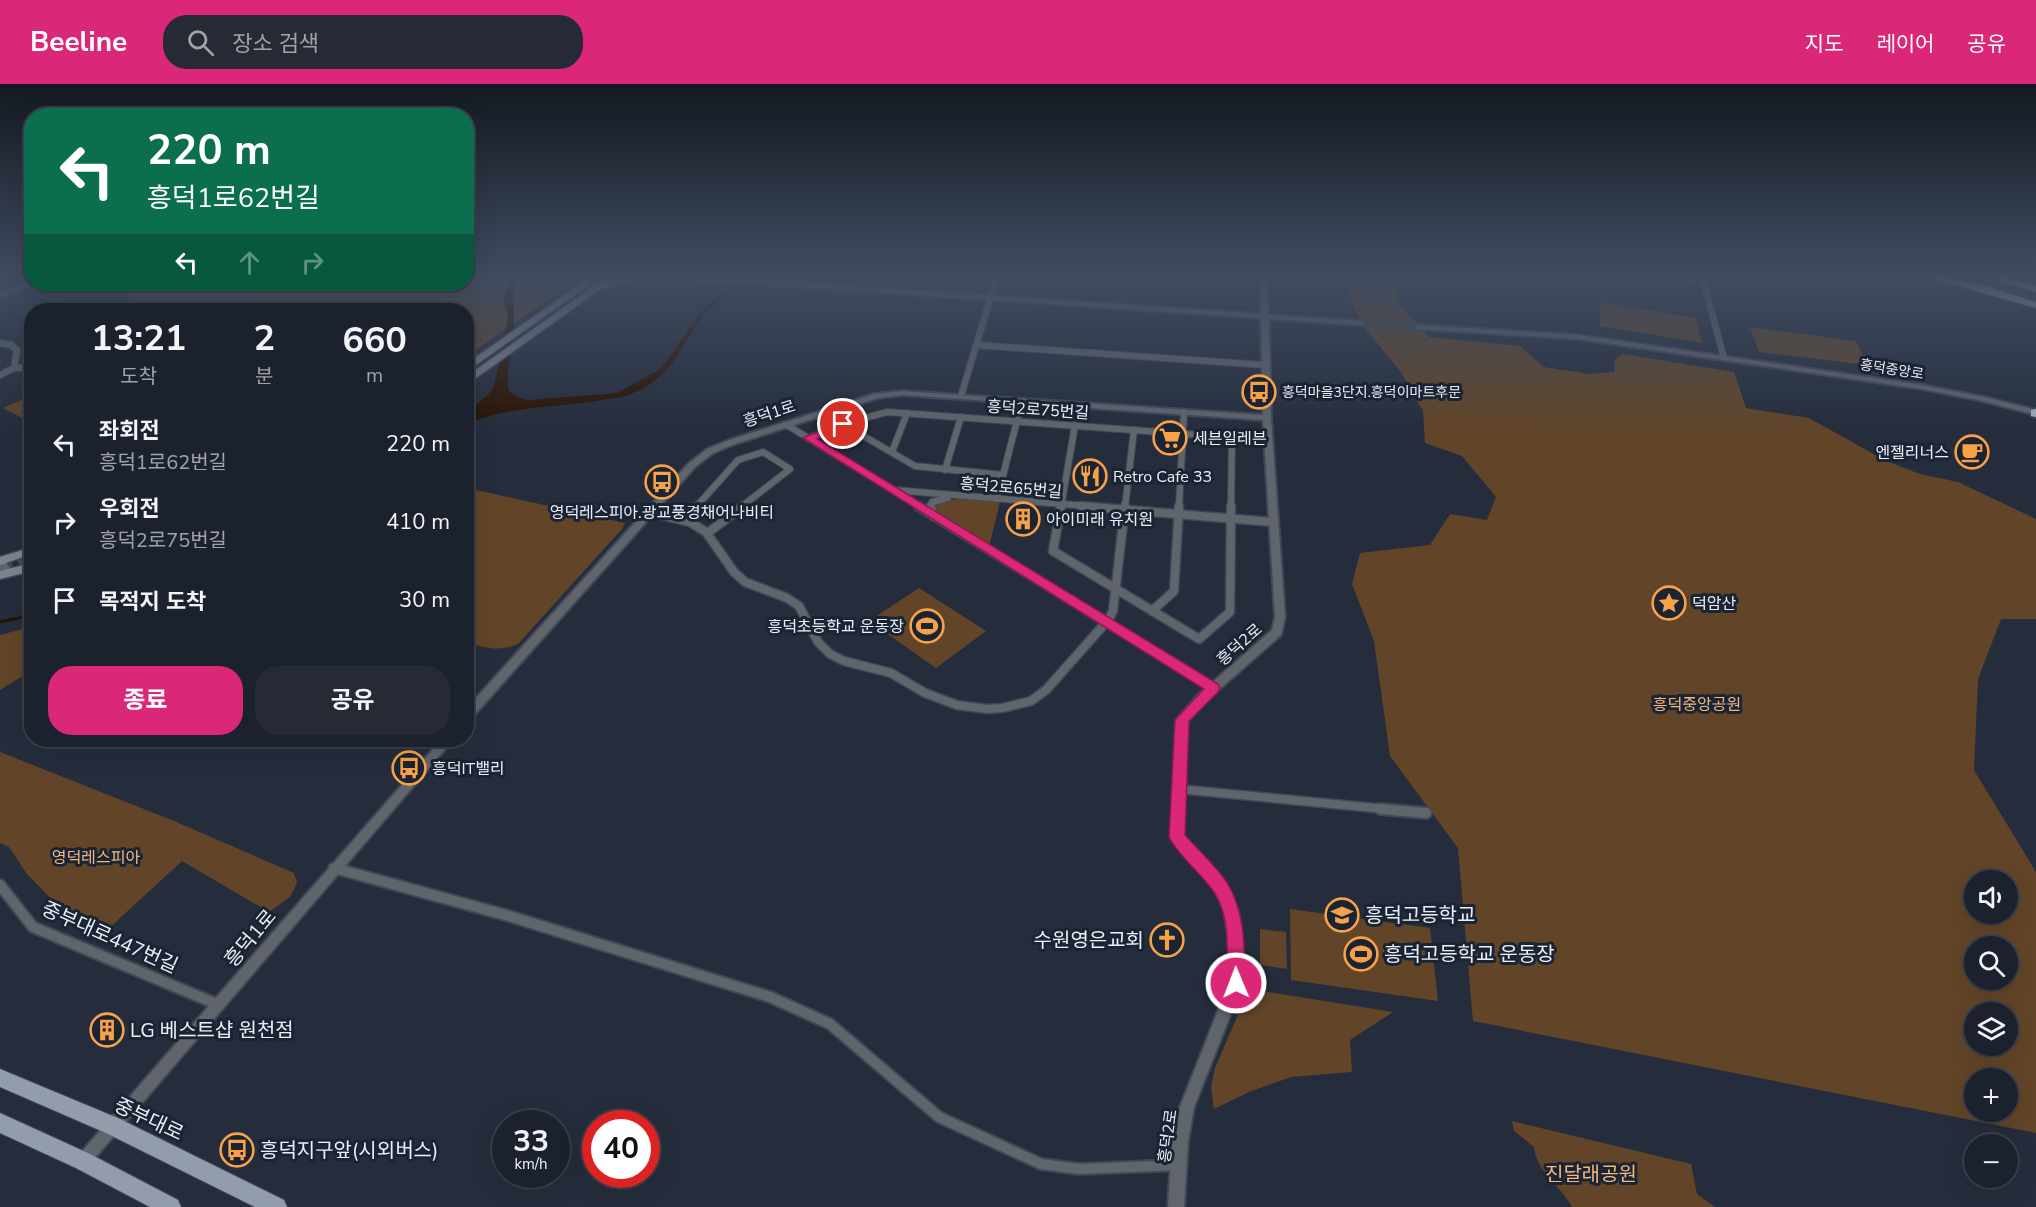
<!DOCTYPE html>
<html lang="ko">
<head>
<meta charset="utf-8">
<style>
	body { margin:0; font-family:"Nunito Sans","Noto Sans KR",sans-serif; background:#252a35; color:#f1f3f6; height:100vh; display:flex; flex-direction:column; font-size:22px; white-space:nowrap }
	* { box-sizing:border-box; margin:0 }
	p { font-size:20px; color:#a0a4aa }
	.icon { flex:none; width:33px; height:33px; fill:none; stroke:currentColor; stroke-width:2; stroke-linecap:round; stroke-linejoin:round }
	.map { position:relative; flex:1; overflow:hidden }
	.panel { position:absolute; left:24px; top:219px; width:450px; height:444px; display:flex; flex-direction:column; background:#1c222d; border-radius:24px; box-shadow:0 6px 24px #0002,0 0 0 2px #3a3f49 }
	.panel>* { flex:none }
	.hud { position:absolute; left:24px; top:24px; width:450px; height:183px; border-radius:24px; box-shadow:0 6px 24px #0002,0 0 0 2px #3a3f49; background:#0b6e4f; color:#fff; overflow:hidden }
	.buttons { position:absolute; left:1964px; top:786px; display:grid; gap:12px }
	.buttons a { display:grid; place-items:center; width:54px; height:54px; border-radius:50%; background:#1c222d; box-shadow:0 6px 24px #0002,0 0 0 2px #3a3f49; font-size:30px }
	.speed { position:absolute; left:492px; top:1026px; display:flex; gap:12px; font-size:30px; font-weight:700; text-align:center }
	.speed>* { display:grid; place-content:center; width:78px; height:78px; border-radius:50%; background:#1c222d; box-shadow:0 6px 24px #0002,0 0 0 2px #3a3f49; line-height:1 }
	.speed small { font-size:15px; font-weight:400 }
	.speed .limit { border:9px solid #d22; background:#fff; color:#111 }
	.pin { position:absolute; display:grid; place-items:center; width:51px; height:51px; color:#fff; margin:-26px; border:3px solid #fff; border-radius:50%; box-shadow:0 2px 6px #0007 }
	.me { position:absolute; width:66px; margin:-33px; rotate:359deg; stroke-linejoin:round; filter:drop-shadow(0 0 4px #0008) }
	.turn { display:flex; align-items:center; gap:21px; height:126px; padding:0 24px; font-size:27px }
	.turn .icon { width:78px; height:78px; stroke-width:2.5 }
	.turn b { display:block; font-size:42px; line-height:51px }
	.lanes { display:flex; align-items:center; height:57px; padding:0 24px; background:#0003; justify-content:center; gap:30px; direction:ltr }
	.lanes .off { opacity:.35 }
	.eta { display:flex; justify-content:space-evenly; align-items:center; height:102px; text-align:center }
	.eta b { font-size:36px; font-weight:700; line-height:42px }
	.cta { display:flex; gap:12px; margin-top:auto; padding:12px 24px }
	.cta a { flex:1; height:69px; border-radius:24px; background:#db2777; color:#fff; font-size:24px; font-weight:700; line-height:69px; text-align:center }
	.cta a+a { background:#252a35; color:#f1f3f6 }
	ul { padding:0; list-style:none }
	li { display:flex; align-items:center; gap:18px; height:78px; padding:0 24px }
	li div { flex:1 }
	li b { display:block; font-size:22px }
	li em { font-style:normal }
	header { display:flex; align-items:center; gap:36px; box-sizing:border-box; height:84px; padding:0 30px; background:#db2777; color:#fff }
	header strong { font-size:28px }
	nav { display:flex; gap:33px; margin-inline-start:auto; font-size:21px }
	.search { width:420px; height:54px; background:#252a35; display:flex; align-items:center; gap:15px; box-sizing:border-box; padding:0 21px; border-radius:24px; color:#a0a4aa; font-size:22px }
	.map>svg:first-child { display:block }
	.green { fill:#624528; fill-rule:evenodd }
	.water { fill:#2a1200 }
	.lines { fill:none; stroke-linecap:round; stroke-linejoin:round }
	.stream-far1 { stroke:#2a1200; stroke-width:2 }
	.stream { stroke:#2a1200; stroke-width:3 }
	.tertiary-tunnel { stroke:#424a58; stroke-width:8; stroke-dasharray:8 4; stroke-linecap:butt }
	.secondary-tunnel { stroke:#424a58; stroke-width:12; stroke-dasharray:12 6; stroke-linecap:butt }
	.trunk-tunnel { stroke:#424a58; stroke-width:11; stroke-dasharray:11 6; stroke-linecap:butt }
	.minor-far2-casing { stroke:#404856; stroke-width:8 }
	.minor-far1-casing { stroke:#404856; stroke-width:11 }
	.minor-casing { stroke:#404856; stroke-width:14 }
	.tertiary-casing { stroke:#404856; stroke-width:4 }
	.secondary-casing { stroke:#404856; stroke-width:3 }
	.primary-casing { stroke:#404856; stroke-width:2 }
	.motorway-casing { stroke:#404856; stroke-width:3 }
	.minor-far2 { stroke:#60656c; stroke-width:6 }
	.minor-far1 { stroke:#60656c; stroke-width:8 }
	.minor { stroke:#60656c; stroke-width:10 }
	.tertiary { fill:#60656c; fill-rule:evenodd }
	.secondary { fill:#7d8490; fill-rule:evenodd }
	.primary { fill:#929cab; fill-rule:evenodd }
	.motorway { fill:#a6b1c4; fill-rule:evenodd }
	.route { fill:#db2777; stroke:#8e194d; stroke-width:1.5 }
	.labels { text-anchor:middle; stroke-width:6; stroke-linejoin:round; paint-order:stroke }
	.far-street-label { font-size:14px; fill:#e9eff9; stroke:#1b2432 }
	.far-poi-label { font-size:14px; fill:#e9eff9; stroke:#1b2432; text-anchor:start }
	.street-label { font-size:16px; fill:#e9eff9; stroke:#1b2432 }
	.poi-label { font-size:16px; fill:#e9eff9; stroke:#1b2432; text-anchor:start }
	.park-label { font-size:16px; fill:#f3b77f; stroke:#1b2432 }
	.near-poi-label { font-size:20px; fill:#e9eff9; stroke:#1b2432; text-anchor:start }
	.near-street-label { font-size:20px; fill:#e9eff9; stroke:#1b2432 }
	.near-park-label { font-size:20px; fill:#f3b77f; stroke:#1b2432 }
</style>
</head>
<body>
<header>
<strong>Beeline</strong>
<div class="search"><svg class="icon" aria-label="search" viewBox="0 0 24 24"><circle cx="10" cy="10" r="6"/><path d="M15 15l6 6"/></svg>장소 검색</div>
<nav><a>지도</a><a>레이어</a><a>공유</a></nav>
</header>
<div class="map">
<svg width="2036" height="1123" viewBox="0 0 2036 1123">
	<rect width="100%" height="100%" fill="#252d3c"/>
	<g class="green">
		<polygon points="467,192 583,192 467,272 466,226 161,226 116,207 130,201 128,200 466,200"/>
		<path d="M1348,192h47l5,29 29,32 91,9 24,21 46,7 24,-2 1,-12 8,-6 111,18 12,36 63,10 77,43 34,13 38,8 78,37v100h-35l-23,60 -4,91 62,102v261l-563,-112 -15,-173 -68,-92 -16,-115 -22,-57 8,-31 70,-8 20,-31 37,6 9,-23 -34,-41 -37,-13 -2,-32 -23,-40 -39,-48 -10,-22zM1974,796h33v34h-33zM1974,862h33v34h-33zM1974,928h33v34h-33zM1974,994h33v34h-33z"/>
		<polygon points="1600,218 1696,234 1702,259 1600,242"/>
		<polygon points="1750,243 1856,257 1867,281 1759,268"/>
		<polygon points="31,312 30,338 3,324"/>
		<path d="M467,404l158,35 -3,6 -104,115c-18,8 -32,4 -51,-1z"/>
		<polygon points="963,414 1000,418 989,463 938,432 935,419"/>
		<polygon points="919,504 986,547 936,584 869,537"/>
		<polygon points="31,543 31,587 0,606 0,551"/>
		<polygon points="0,668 174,737 294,789 297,799 290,813 269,828 182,777 107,846 64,828 27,790 9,763 0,759"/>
		<polygon points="1290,825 1430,844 1438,917 1291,896"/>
		<polygon points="1260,845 1286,848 1287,885 1260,881"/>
		<polygon points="1249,905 1393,928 1350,956 1352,988 1291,993 1249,1008 1214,1025 1211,1004 1215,984"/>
		<path d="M1512,1037l179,43 6,30 18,13h-143c-11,-21 -36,-35 -38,-60l-20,-16z"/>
	</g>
	<path class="water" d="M510,192h6c-5,16 -1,30 -2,47 -2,23 -7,44 -6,66l7,7 13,4 89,-7 45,-25 32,-48 17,-18 10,-7 50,-19h17c-22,7 -65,16 -79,34 -28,32 -34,68 -80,85 -8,3 -18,3 -27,5 -42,8 -85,5 -125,20l-9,-9 19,-15 7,-9 14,-70 -5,-18z"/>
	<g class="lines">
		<polyline class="stream-far1" points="466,337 478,332"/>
		<polyline class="stream" points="0,538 32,531"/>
		<polyline class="tertiary-tunnel" points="1361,239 1420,243"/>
		<polyline class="secondary-tunnel" points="0,481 32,472"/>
		<polyline class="trunk-tunnel" points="1950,192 2036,211"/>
		<g class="minor-far2-casing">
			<g id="minor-far2">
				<polyline points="1681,192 1703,196"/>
				<polyline points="1702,192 1724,274"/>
				<polyline points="0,259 11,261 17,266 14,284 0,291"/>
				<polyline points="976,261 1265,281"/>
				<polyline points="14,284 32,283"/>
				<polyline points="961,312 997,192"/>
				<polyline points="843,340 915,382 1003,391"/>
				<polyline points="787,341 920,423"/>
				<polyline points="809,354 843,340 887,328 1269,356"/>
				<polyline points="892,368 907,329"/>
				<polyline points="945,386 961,333"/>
				<polyline points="894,406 1099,423"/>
				<polyline points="997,415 1022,317"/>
				<polyline points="696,423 738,376 763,368 790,385 741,423"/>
				<polyline points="930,423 932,418 948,414"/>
				<polyline points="1061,423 1075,341"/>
				<polyline points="1125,423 1134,346"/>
				<polyline points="1179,423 1184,328"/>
				<polyline points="1231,423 1232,353"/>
			</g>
		</g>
		<g class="minor-far1-casing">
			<g id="minor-far1">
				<polyline points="918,422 1213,604"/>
				<polyline points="931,422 933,432"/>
				<polyline points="1061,422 1053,467 1199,555 1230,528 1231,422"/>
				<polyline points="1081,422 1273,438"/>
				<polyline points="648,428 690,438 706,448 734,488 745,498 787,514 799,522 818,558 830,570 844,577 891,589 925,609 957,621 987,625 1002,624 1031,617 1046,606 1109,535 1113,527 1125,422"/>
				<polyline points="685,436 698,422"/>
				<polyline points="709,448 743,422"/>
				<polyline points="1152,527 1174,507 1179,422"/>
				<polyline points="1178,705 1396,726"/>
			</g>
		</g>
		<g class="minor-casing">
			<g id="minor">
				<polyline points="1380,725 1426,729"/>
				<polyline points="334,784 509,832 770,913 830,940 939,1033 1041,1080 1079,1085 1179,1081"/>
				<polyline points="0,801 33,843 219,921"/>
			</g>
		</g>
		<g class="tertiary-casing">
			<g id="tertiary">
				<polygon points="663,192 698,192 1261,230 1261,192 1267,192 1268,231 1361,237 1365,239 1361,241 1269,235 1271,334 1285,533 1281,551 1206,617 1188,637 1183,752 1226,800 1238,827 1242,851 1243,899 1194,1023 1188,1058 1184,1123 1168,1123 1172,1058 1180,1023 1229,899 1228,851 1224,827 1216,807 1171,753 1176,636 1198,611 1272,546 1275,533 1263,336 902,311 878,314 735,360 713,369 695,383 470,636 466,637 466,625 689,379 707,365 729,356 874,310 902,307 1263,331 1261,234 666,194"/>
				<polygon points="32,196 32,200 34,200 0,213 0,208"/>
				<polygon points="1417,241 1578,251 1922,301 1984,313 2036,326 2036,331 1983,317 1922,305 1578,255 1420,245 1417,245"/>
				<path d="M0,475c6,1 10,9 13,14l-2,2h-6l-5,-6z"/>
				<polygon points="441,656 453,656 88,1082 83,1085 78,1082 75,1077 78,1072"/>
			</g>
		</g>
		<g class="secondary-casing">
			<g id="secondary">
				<polygon points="592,192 601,192 466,288 466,280"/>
				<polygon points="608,192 617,192 612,196 623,193 671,192 667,194 624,197 608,204 602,204 466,301 466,293"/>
				<polygon points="32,463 32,470 0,481 0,473"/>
				<polygon points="32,479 32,487 0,495 0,487"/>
			</g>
		</g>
		<g class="primary-casing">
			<g id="primary">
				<polygon points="0,985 120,1035 284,1116 287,1123 255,1123 106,1049 0,1003"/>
				<polygon points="0,1029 90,1070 178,1116 181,1123 150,1123 76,1084 0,1049"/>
			</g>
		</g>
		<g class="motorway-casing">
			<g id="motorway">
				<path d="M1924,192c39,0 75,15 112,26v6z"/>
				<polygon points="1985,192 2001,192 2036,202 2036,208"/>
				<polygon points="2036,325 2036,333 2031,332 2031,326"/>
			</g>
		</g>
		<use href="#minor-far2" class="minor-far2"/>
		<use href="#minor-far1" class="minor-far1"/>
		<use href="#minor" class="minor"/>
		<use href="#tertiary" class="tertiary"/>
		<use href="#secondary" class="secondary"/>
		<use href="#primary" class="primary"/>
		<use href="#motorway" class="motorway"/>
	</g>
	<linearGradient id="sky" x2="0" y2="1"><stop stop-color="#141921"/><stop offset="0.55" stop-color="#404c61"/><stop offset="1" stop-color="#404c61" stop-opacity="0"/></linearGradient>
	<rect width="2036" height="349" fill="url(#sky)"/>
	<path class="route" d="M843,337l4,1v5l-30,12 401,245 2,4 -2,4 -29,29 -4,114c14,16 32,32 43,49 18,32 16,64 17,99l-3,6 -6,2 -6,-2 -3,-6c0,-29 4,-66 -13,-91 -13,-19 -34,-34 -45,-55l6,-117 29,-31 -401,-251z"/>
	<defs>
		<g id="bus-ring" transform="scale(1.725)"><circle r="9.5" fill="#1b2432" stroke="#f7a148" stroke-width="1.5"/><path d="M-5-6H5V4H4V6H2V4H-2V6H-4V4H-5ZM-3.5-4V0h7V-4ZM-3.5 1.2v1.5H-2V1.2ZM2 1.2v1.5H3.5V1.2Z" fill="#f7a148"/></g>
		<g id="supermarket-ring" transform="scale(1.725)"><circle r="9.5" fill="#1b2432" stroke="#f7a148" stroke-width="1.5"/><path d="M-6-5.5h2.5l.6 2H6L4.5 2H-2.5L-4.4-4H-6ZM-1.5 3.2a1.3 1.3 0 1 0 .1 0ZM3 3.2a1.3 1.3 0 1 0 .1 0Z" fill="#f7a148"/></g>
		<g id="cafe-ring" transform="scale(1.725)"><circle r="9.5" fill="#1b2432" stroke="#f7a148" stroke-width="1.5"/><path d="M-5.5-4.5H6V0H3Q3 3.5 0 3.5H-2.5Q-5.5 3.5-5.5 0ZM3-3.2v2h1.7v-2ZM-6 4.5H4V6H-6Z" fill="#f7a148"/></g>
		<g id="restaurant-ring" transform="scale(1.725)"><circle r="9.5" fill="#1b2432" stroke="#f7a148" stroke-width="1.5"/><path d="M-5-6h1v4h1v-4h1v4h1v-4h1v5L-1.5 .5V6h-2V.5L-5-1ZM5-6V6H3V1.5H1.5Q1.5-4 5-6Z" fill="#f7a148"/></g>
		<g id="building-ring" transform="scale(1.725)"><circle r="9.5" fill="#1b2432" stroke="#f7a148" stroke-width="1.5"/><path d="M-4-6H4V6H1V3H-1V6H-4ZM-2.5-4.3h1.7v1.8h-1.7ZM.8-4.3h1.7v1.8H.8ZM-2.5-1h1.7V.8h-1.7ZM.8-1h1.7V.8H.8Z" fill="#f7a148"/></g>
		<g id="sight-ring" transform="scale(1.725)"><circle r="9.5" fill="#1b2432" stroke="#f7a148" stroke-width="1.5"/><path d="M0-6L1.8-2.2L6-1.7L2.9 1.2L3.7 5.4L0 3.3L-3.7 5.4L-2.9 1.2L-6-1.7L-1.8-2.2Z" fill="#f7a148"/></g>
		<g id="stadium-ring" transform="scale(1.725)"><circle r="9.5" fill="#1b2432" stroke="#f7a148" stroke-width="1.5"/><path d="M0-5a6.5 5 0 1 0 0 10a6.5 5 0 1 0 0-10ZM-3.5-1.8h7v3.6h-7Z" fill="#f7a148"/></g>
		<g id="school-ring" transform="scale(1.725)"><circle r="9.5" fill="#1b2432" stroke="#f7a148" stroke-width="1.5"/><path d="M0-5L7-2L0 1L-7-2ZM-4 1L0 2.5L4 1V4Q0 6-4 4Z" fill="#f7a148"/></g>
		<g id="church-ring" transform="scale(1.725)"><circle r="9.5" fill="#1b2432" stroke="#f7a148" stroke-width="1.5"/><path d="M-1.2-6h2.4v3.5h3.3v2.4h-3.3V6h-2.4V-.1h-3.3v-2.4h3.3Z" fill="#f7a148"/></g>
	</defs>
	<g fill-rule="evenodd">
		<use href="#bus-ring" x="1259" y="308"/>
		<use href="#supermarket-ring" x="1170" y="354"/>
		<use href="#cafe-ring" x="1972" y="368"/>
		<use href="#restaurant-ring" x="1090" y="392"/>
		<use href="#bus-ring" x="662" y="398"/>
		<use href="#building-ring" x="1023" y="435"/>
		<use href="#sight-ring" x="1669" y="519"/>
		<use href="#stadium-ring" x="927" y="542"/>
		<use href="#bus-ring" x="409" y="684"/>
		<use href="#school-ring" x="1342" y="831"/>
		<use href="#church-ring" x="1167" y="856"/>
		<use href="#stadium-ring" x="1361" y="870"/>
		<use href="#building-ring" x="107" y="946"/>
		<use href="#bus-ring" x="237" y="1066"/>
	</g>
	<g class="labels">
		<g class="far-street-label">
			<text transform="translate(1892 285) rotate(9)" y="5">흥덕중앙로</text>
		</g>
		<g class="far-poi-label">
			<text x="1282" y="313">흥덕마을3단지.흥덕이마트후문</text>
		</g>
		<g class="street-label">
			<text transform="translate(1038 325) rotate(4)" y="6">흥덕2로75번길</text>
			<text transform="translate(769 329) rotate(-18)" y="6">흥덕1로</text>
			<text transform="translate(1011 403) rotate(5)" y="6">흥덕2로65번길</text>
			<text transform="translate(1239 560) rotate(-41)" y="6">흥덕2로</text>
			<text transform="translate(1167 1052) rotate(-82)" y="6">흥덕2로</text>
		</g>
		<g class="poi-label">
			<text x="1193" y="360">세븐일레븐</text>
			<text x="1949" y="374" text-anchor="end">엔젤리너스</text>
			<text x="1113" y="398">Retro Cafe 33</text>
			<text x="662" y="434" text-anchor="middle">영덕레스피아.광교풍경채어나비티</text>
			<text x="1046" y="441">아이미래 유치원</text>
			<text x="1692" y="525">덕암산</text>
			<text x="904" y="548" text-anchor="end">흥덕초등학교 운동장</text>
			<text x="432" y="690">흥덕IT밸리</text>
		</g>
		<g class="park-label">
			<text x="1697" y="626">흥덕중앙공원</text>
			<text x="96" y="779">영덕레스피아</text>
		</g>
		<g class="near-poi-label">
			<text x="1365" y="838">흥덕고등학교</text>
			<text x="1144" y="863" text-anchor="end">수원영은교회</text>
			<text x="1384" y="877">흥덕고등학교 운동장</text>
			<text x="130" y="953">LG 베스트샵 원천점</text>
			<text x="260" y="1073">흥덕지구앞(시외버스)</text>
		</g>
		<g class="near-street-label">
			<text transform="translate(110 853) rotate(24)" y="7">중부대로447번길</text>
			<text transform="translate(250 854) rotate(-50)" y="7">흥덕1로</text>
			<text transform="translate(149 1035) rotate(25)" y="7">중부대로</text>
		</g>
		<g class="near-park-label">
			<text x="1591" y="1097">진달래공원</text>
		</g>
	</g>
</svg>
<div class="buttons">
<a><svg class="icon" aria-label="sound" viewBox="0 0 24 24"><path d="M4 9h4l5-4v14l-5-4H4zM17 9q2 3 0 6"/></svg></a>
<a><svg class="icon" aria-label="search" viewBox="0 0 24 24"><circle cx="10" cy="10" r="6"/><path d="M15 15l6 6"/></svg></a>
<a><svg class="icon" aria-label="layers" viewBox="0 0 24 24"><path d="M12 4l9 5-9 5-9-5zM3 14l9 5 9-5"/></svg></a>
<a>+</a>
<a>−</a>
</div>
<div class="speed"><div>33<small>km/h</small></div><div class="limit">40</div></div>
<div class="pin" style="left:843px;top:340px;background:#d93025"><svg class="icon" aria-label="arrive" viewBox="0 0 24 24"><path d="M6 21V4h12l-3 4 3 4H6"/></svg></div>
<svg class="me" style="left:1236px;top:899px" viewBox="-20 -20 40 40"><circle r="17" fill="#db2777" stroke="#fff" stroke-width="3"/><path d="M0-11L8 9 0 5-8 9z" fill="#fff"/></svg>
<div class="hud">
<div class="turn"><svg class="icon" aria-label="left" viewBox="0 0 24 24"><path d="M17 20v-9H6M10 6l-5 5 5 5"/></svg><div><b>220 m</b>흥덕1로62번길</div></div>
<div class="lanes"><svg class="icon" aria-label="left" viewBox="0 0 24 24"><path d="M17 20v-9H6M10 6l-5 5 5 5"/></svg><svg class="icon off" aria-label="ahead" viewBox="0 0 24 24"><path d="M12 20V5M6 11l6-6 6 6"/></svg><svg class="icon off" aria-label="right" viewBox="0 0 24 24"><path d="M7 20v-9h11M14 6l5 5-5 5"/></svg></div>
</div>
<section class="panel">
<div class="eta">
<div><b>13:21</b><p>도착</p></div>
<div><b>2</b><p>분</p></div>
<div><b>660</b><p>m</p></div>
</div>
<ul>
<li><svg class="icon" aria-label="left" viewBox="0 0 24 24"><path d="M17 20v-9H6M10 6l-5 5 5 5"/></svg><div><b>좌회전</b><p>흥덕1로62번길</p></div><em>220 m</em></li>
<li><svg class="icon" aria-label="right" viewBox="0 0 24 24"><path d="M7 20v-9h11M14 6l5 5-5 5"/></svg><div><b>우회전</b><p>흥덕2로75번길</p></div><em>410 m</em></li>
<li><svg class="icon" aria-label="arrive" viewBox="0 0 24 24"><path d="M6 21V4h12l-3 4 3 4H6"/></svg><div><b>목적지 도착</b></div><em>30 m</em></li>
</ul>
<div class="cta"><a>종료</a><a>공유</a></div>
</section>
</div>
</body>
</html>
